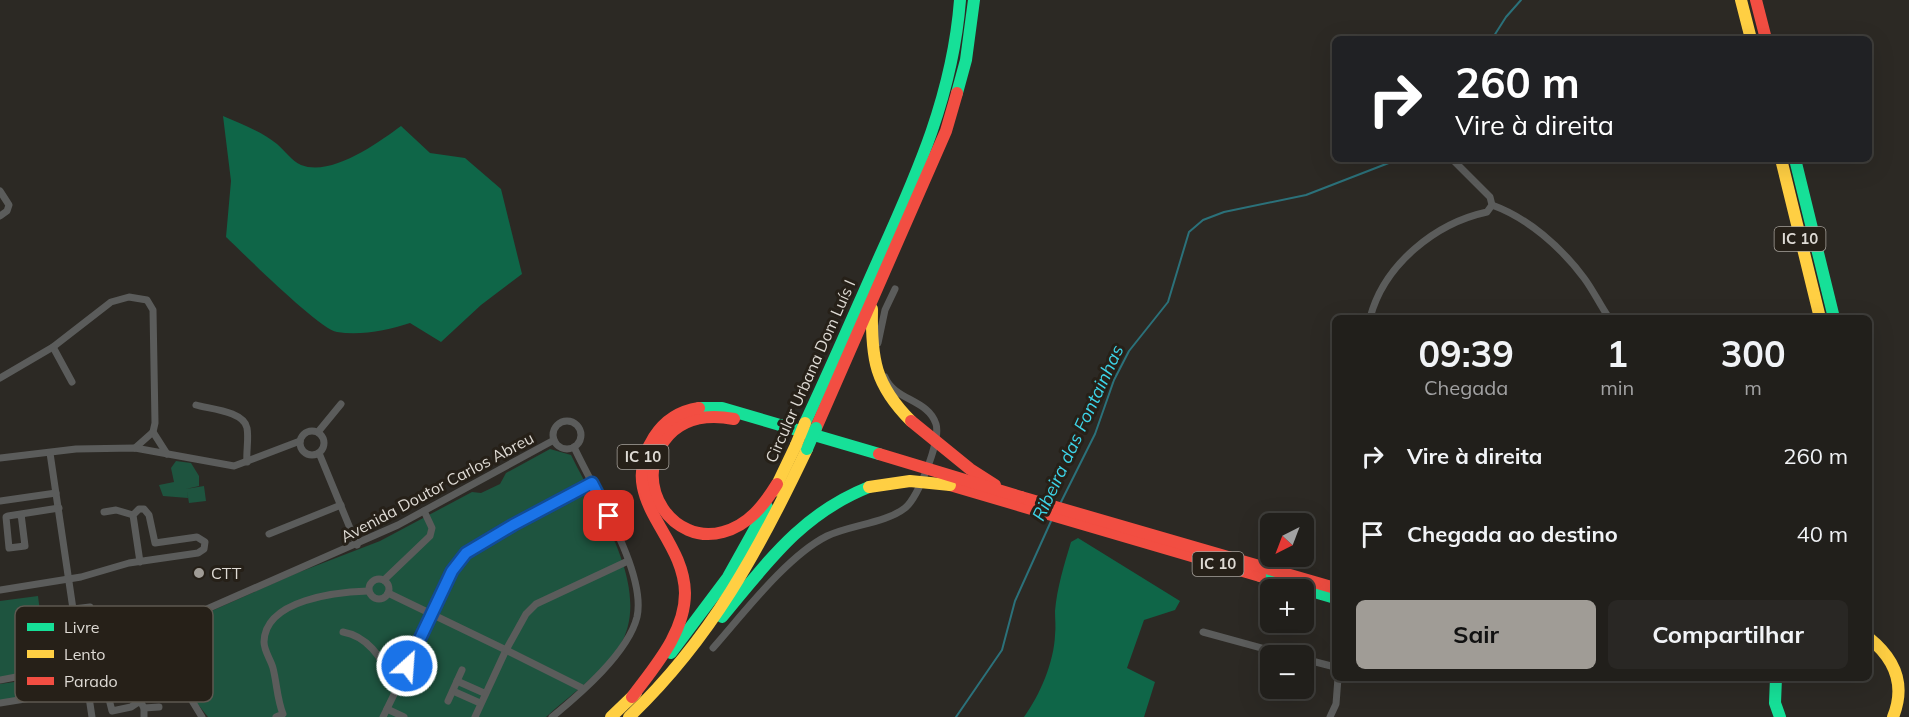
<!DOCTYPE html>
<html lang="pt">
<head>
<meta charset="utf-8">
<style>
	body { margin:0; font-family:Mulish,sans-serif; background:#292724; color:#f1f3f6; height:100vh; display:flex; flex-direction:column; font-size:22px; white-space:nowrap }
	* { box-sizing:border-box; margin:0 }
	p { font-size:20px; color:#a2a2a3 }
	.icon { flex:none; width:33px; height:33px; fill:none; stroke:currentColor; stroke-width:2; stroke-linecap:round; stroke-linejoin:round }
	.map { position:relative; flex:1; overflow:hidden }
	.panel { position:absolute; left:1332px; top:315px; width:540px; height:366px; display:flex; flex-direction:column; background:#211f1b; border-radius:9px; box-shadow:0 6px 24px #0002,0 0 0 2px #3e3d3a }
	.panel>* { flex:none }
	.top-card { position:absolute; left:1332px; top:36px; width:540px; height:126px; border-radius:9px; box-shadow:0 6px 24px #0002,0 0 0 2px #3e3d3a; background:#202124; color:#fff; overflow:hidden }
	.needle { width:39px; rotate:222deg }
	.fabs { position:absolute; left:1260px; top:513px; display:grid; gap:12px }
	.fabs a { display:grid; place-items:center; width:54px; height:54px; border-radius:9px; background:#211f1b; box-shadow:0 6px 24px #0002,0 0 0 2px #3e3d3a; font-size:30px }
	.pin { position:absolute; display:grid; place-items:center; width:51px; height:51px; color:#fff; margin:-26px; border-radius:12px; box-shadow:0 3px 9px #0006 }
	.me { position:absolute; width:66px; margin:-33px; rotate:26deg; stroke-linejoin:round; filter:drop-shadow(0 0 4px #0008) }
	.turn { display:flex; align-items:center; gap:21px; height:126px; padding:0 24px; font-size:27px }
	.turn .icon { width:78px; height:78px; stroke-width:2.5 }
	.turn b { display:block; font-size:42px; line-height:51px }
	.eta { display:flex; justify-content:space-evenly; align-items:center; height:102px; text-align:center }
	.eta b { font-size:36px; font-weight:700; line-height:42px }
	.action { display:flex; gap:12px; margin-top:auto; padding:12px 24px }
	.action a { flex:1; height:69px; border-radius:9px; background:#a09c96; color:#111; font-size:24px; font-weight:700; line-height:69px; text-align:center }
	.action a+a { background:#292724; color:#f1f3f6 }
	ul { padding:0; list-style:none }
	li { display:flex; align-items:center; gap:18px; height:78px; padding:0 24px }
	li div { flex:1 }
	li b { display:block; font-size:22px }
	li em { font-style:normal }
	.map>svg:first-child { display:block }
	.green { fill:#1e543f }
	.forest { fill:#0f6648 }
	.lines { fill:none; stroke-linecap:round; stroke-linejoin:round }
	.stream { stroke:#2b717a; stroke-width:2 }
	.street { stroke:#5b5c5b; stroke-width:7 }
	.fast { stroke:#16e098; stroke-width:12 }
	.slow { stroke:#ffcf43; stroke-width:12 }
	.jam { stroke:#f24e42; stroke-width:12 }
	.fast-bridge { stroke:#16e098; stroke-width:12 }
	.slow-bridge { stroke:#ffcf43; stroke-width:12 }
	.jam-bridge { stroke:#f24e42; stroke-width:12 }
	.route-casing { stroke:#114b97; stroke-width:15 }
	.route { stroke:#1a73e8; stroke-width:10 }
	.poi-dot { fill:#a09c96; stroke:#262018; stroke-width:2 }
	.labels { text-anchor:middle; stroke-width:6; stroke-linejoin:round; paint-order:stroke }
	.shield { fill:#262018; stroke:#a7a29c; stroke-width:1.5 }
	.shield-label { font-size:15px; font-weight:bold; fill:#dedad4 }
	.street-label { font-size:16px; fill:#dedad4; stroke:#262018 }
	.poi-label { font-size:16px; fill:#dedad4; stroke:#262018; text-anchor:start }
	.water-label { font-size:18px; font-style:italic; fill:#3dd4e8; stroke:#262018 }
	.key { fill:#262018; stroke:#5d5850; stroke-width:1.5 }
	.key-label { font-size:16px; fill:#dedad4 }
</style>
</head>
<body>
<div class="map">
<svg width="1909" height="717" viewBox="0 0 1909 717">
	<rect width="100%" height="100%" fill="#2c2924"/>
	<g class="green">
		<path d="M550,449l21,6c25,52 84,135 48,192 -19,28 -49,48 -73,70h-338l-19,-24 -24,-44 3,-16 5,-5 124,-55 83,-32 92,-49 9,1 19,-9 6,-11z"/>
		<polygon points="176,461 191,463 199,476 199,486 186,489 204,486 206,501 189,503 187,491 188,498 163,496 159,485 174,482 171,468"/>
		<polygon points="38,596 47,666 0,678 0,601"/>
		<polygon points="78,673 81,688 0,701 0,684"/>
	</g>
	<g class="forest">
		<path d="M223,116c18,8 38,15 54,28 7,6 15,17 24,21 30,12 77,-22 100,-39l29,27 35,5 36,31 21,85 -41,31 -40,37 -31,-19c-22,7 -49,13 -73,9 -18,-3 -93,-78 -111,-95l5,-56z"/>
		<path d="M1078,538l102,63 -5,9 -31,10 -17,48 28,14 -11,35h-120c16,-22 30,-55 31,-82 1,-8 0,-16 0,-24 2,-23 9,-46 16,-69z"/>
	</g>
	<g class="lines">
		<g class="stream">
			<polyline points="1492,39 1506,17 1521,0"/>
			<polyline points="1060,504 1095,434 1114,380 1129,351 1168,302 1189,232 1203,220 1224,212 1306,195 1399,159"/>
			<polyline points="956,717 1002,650 1015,601 1052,519"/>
		</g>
		<g class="street">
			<polyline points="0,191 9,205 7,211 0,216"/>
			<path d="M1492,205c36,13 69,42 92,73 9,12 16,27 25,40"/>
			<path d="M1370,318c14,-54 66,-95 117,-106l5,-7 -2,-8 -38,-38"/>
			<polyline points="878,343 885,310 895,289"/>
			<polyline points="53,347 72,382"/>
			<polyline points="0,378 53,347 111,302 129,297 147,300 153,310 155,423 153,432 135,448"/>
			<path d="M196,405c13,4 48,6 51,23 2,11 -1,23 0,34"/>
			<circle cx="567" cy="435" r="14"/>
			<circle cx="312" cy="443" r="12"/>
			<polyline points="153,432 167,454"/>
			<polyline points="318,432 341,404"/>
			<polyline points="50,453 73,609 63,612 65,629 93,627 90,607 73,609"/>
			<polyline points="319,453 357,545"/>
			<polyline points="0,458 76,449 135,448 234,466 300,441"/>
			<polyline points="0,501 56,493"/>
			<polyline points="104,512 116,510 133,515"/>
			<polyline points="21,514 25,546 9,548 6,517 8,516 59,508"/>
			<polyline points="269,534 341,505"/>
			<circle cx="379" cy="589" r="10"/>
			<polyline points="384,580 430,536 432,528 424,511"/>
			<polyline points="0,590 81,577 129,563 198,553 204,549 205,542 197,537 155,543 149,515 144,509 139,509 133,515 140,562"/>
			<polyline points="388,593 506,650 475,717"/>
			<circle cx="153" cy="632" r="13"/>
			<polyline points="166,627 398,525 554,440"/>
			<path d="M343,632c23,4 40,25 46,47l10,4"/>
			<polyline points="1203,632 1291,656"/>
			<polyline points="158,645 202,717"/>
			<path d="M713,648c30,-34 74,-92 114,-112 23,-11 59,-13 78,-28 13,-10 36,-68 31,-84 -8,-25 -41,-23 -51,-47"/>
			<polyline points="1304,659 1335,667"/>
			<polyline points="84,664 92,717"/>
			<polyline points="0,680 84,664 143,640"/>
			<polyline points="457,681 484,693"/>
			<polyline points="582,688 506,650 526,614 536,604 628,561"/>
			<polyline points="453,691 480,703"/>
			<polyline points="140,701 131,707 112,711 109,699 130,695 138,697 144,708 144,717"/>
			<polyline points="448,701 462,670"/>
			<polyline points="0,703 87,689"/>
			<polyline points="144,708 159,707"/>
			<polyline points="387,709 404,717"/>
			<path d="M276,717l7,-3c-6,-15 -6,-30 -10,-46 -2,-8 -9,-17 -9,-26 1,-43 74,-50 104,-51"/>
			<polyline points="383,717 460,559 496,534 592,483"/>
			<path d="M552,717c28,-23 76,-64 85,-100 10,-45 -44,-128 -63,-170"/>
			<polyline points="1330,717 1336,704 1338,678"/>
		</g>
		<g class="fast">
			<polyline points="957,93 966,60 974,0"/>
			<polyline points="1795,159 1834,318"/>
			<polyline points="699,408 722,408 879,454"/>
			<path d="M805,423c26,-55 50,-111 75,-167 38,-84 73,-163 80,-256"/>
			<polyline points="1260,576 1335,598"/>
			<path d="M722,617c45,-54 79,-103 147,-130"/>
			<polyline points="671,653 728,577 767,507"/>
			<polyline points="1776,678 1775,703 1780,717"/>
		</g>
		<g class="slow">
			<polyline points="1741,0 1751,39"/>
			<polyline points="1781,159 1820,318"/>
			<path d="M872,309c-1,50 3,76 39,112"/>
			<polyline points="774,491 796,445"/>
			<path d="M1869,638c26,21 37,47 24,79"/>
			<polyline points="611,717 636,693"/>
			<path d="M629,717c82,-78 130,-167 178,-268"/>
		</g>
		<g class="jam">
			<polyline points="1756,0 1766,39"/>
			<path d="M734,419c-27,-5 -53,-2 -70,22 -32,44 9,105 59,91 26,-7 41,-27 54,-48"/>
			<polyline points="816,428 946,131 957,93"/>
			<polyline points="950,485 1260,576"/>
			<polyline points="1021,497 1335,588"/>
			<path d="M632,697c22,-30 53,-64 53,-104 -1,-60 -71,-93 -31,-156 11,-17 25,-26 45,-29"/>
		</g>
		<polyline class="fast-bridge" points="807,449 816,428"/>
		<g class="slow-bridge">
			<polyline points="796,445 805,423"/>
			<polyline points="869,487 910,481 950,485"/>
		</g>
		<g class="jam-bridge">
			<polyline points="911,421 970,469 995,485"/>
			<polyline points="879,454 1021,497"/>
		</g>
	</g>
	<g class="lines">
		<g class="route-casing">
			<polyline id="route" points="407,666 452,571 466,553 513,525 592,483 609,516"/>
		</g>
		<use href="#route" class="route"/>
	</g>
	<circle class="poi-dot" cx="199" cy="573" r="6"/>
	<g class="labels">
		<g class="shield">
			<rect x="1774.5" y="227" width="51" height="24" rx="4.5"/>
			<rect x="617.5" y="445" width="51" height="24" rx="4.5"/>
			<rect x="1192.5" y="552" width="51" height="24" rx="4.5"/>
		</g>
		<g class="shield-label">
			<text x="1800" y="244">IC 10</text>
			<text x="643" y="462">IC 10</text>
			<text x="1218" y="569">IC 10</text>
		</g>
		<g class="street-label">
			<text transform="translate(810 371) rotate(-66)" y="6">Circular Urbana Dom Luís I</text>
			<text transform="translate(437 487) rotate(-28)" y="6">Avenida Doutor Carlos Abreu</text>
		</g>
		<g class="poi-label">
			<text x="211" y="579">CTT</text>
		</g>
		<g class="water-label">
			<text transform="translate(1078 433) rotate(-65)" y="6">Ribeira das Fontainhas</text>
		</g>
	</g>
	<rect x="15" y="606" width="198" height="96" rx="9" class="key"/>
	<rect x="27" y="623" width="27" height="8" fill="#16e098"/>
	<rect x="27" y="650" width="27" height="8" fill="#ffcf43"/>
	<rect x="27" y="677" width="27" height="8" fill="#f24e42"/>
	<g class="key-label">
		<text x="64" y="633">Livre</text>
		<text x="64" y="660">Lento</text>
		<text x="64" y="687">Parado</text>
	</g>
</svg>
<div class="fabs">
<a><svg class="needle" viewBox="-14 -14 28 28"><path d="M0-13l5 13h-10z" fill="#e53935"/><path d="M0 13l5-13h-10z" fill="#a2a2a3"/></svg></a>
<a>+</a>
<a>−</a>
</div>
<div class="pin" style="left:609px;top:516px;background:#d93025"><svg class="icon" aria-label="arrive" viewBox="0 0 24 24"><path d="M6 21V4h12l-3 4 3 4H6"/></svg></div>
<svg class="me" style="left:407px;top:666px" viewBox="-20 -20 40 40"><circle r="17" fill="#1a73e8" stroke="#fff" stroke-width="3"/><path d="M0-11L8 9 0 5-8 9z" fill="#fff"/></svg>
<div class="top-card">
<div class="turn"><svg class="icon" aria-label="right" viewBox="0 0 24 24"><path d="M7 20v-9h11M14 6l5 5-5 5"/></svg><div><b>260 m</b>Vire à direita</div></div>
</div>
<section class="panel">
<div class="eta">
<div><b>09:39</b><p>Chegada</p></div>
<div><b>1</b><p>min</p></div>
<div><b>300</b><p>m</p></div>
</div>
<ul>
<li><svg class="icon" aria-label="right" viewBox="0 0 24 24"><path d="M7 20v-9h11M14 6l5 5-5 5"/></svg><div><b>Vire à direita</b></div><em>260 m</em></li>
<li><svg class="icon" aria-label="arrive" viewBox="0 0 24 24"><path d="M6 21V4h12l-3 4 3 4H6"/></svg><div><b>Chegada ao destino</b></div><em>40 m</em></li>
</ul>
<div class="action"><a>Sair</a><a>Compartilhar</a></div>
</section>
</div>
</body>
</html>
